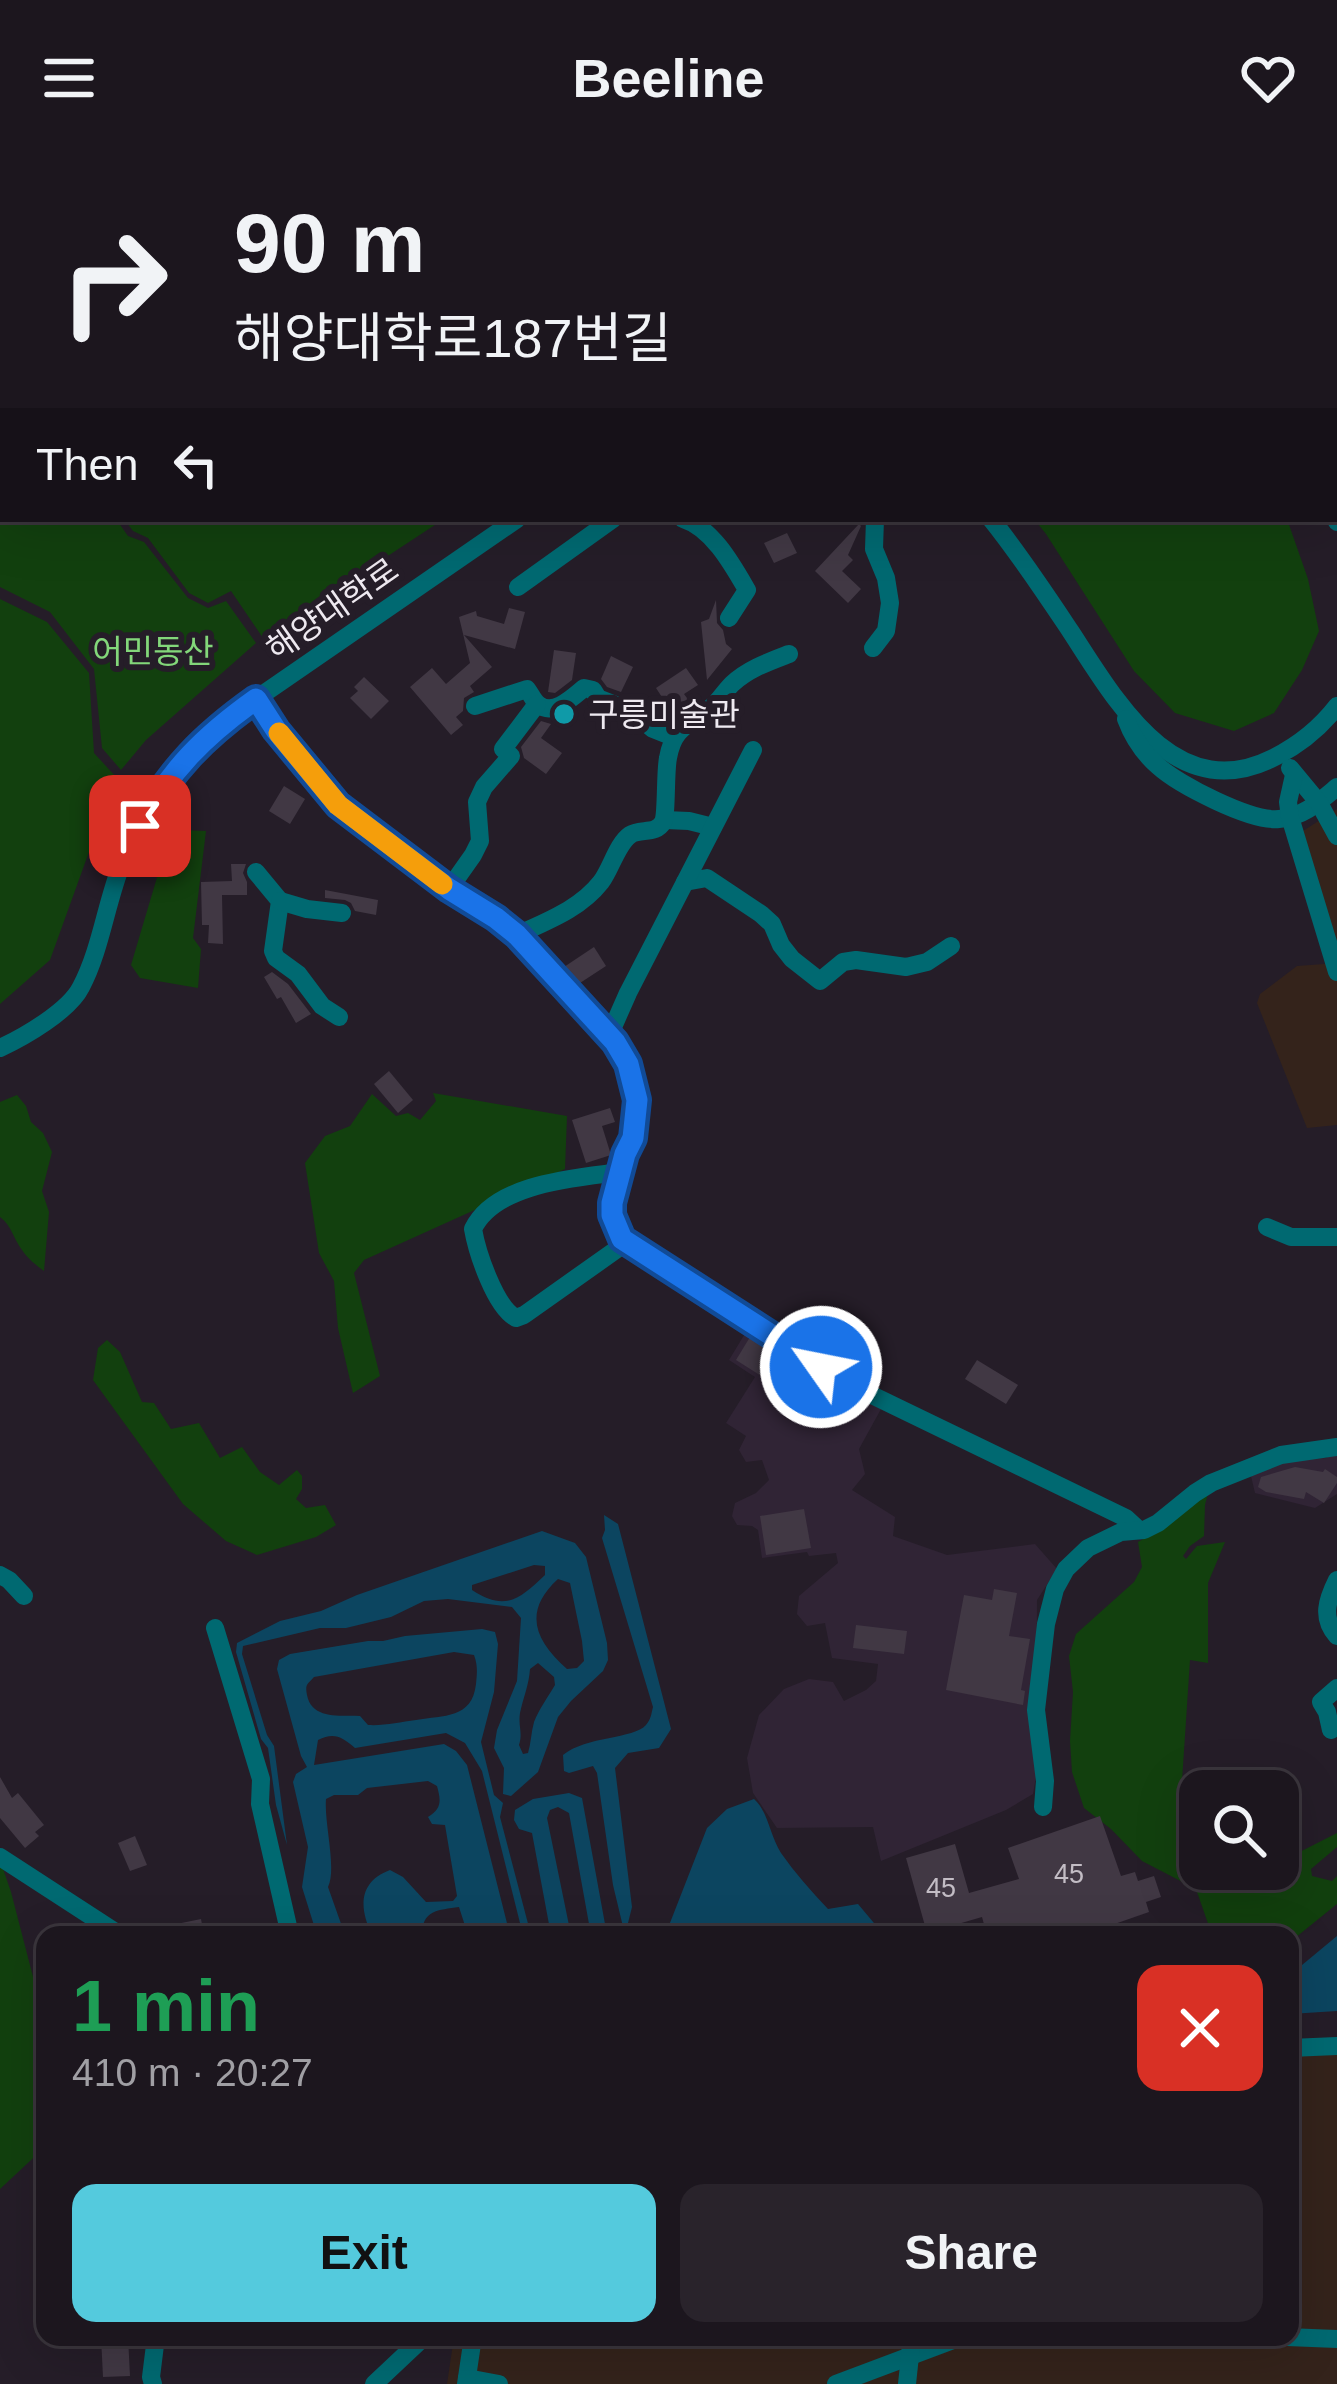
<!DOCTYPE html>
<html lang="en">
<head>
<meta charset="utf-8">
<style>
	body { margin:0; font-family:Arial,"Noto Sans KR",sans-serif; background:#29232b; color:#f1f3f6; height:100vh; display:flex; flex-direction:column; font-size:45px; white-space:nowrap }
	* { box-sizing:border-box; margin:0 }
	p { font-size:39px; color:#a09fa4 }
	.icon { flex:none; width:66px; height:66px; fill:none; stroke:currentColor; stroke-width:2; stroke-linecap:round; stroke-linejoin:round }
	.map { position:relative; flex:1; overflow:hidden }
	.side { position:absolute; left:36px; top:1770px; width:1263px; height:420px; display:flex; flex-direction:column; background:#1c161e; border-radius:24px; box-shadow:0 12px 48px #0002,0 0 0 3px #3a353c }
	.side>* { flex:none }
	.banner { position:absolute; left:0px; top:0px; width:1338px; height:366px; box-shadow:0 12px 48px #0002,0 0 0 3px #3a353c; background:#1c161e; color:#f1f3f6; overflow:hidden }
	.controls { position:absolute; left:1179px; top:1614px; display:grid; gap:24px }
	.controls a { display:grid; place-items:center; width:120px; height:120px; border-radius:24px; background:#1c161e; box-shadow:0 12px 48px #0002,0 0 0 3px #3a353c; font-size:60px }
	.pin { position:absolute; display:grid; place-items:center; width:102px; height:102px; color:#fff; margin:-51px; border-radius:24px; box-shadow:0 6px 18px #0006 }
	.me { position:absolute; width:132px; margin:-66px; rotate:303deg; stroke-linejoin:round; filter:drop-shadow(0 0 9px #0008) }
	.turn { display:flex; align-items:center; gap:42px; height:252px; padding:0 36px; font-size:54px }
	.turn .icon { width:156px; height:156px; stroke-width:2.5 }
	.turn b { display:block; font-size:84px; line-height:102px }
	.then { display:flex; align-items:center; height:114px; padding:0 36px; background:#0003; gap:24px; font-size:45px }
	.round { display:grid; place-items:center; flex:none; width:126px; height:126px; border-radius:24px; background:#29232b }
	.summary { display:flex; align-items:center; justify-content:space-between; height:204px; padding:0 36px }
	h1 { font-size:72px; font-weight:600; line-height:90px; color:#1e9e55 }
	.button { display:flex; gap:24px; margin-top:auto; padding:24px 36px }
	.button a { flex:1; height:138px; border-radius:24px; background:#54cadd; color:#111; font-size:48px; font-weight:600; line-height:138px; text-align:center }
	.button a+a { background:#29232b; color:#f1f3f6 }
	header { display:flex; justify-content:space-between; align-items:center; height:156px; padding:0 36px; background:#1c161e; font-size:54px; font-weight:600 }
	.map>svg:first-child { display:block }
	.built { fill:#302435 }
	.education { fill:#34231b }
	.green { fill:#12400e }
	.water { fill:#0c4560; fill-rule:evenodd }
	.building { fill:#413844 }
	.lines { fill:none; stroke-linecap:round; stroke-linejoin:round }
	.minor { stroke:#006971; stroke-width:18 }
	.route-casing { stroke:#114b97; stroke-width:30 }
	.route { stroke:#1a73e8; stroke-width:21 }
	.slow { stroke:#f59e0b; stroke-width:21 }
	.culture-dot { fill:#0f9aa8; stroke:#251d28; stroke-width:4.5 }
	.labels { text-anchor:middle; stroke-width:12; stroke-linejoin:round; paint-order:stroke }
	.number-label { font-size:27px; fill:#c3bdc5 }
	.street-label { font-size:33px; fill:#eee9f0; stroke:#251d28 }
	.park-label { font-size:33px; fill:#83d77a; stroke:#251d28 }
	.poi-label { font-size:33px; fill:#eee9f0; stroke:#251d28; text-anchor:start }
</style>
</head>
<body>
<header><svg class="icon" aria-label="menu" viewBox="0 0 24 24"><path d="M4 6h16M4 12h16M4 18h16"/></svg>Beeline<svg class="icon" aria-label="heart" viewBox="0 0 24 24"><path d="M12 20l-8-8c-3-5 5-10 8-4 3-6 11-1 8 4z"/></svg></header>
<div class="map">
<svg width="1337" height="2228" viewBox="0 0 1337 2228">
	<rect width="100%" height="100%" fill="#251d28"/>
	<g class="built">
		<polygon points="749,1171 881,1253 859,1293 865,1318 852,1334 895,1361 893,1380 947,1399 1035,1388 1057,1413 1037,1444 1036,1621 1033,1638 1006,1654 881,1705 873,1671 777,1672 753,1637 747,1602 759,1559 784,1533 809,1523 833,1526 844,1545 866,1534 876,1525 878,1508 832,1502 825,1467 807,1470 797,1458 799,1440 838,1407 836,1397 809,1400 807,1396 762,1402 758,1374 752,1370 737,1369 732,1360 735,1347 756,1337 769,1324 762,1304 746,1306 739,1294 746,1280 726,1267 755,1221 729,1204"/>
		<polygon points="1337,1295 1337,1338 1315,1352 1255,1337 1251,1320 1282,1304 1326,1302"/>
	</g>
	<g class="education">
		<polygon points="1337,653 1337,787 1300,677"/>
		<polygon points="1337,798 1337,969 1307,972 1257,847 1260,838 1297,810 1324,808"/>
		<polygon points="1337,1892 1337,2228 447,2228 454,2181 1290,2181 1290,1895"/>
	</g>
	<g class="green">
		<polygon points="0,0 1141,0 1141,3 3,3 3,266 0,267"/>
		<polygon points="3,272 3,363 116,363 128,380 144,386 188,442 208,452 226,445 256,487 146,584 121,614 102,592 94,513 50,456 0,431 0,273"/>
		<polygon points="124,363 444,363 263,482 231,435 208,447 189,437 148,382 133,375"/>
		<polygon points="1034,363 1287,363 1308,423 1319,475 1302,514 1274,557 1234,575 1175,557 1134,515 1046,378"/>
		<polygon points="0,443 47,466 89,517 94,597 116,621 50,804 0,848"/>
		<polygon points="180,674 206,675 193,782 201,793 198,832 140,822 131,809 158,718"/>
		<polygon points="433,937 567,960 565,1013 364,1104 354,1117 380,1220 353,1237 338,1172 334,1125 319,1097 305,1007 325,980 350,970 372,938 396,960 408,957 420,964 436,945"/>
		<path d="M17,939l9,11 5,16 12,11 9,19 -10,39 7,21 -5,59c-8,-6 -16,-12 -22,-21 -9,-12 -10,-24 -22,-33v-115z"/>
		<polygon points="107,1184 120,1196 142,1246 154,1247 171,1273 199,1267 220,1302 242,1291 260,1316 279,1329 297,1314 302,1320 302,1333 296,1343 306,1352 325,1349 336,1369 316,1381 257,1399 226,1385 183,1348 93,1224 98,1192"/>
		<polygon points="1209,1333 1205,1349 1204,1380 1190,1390 1183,1400 1186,1403 1197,1390 1225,1386 1208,1427 1208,1507 1190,1504 1182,1625 1200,1654 1200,1713 1278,1713 1278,1707 1337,1677 1337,1691 1311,1713 1312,1720 1332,1725 1337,1720 1337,1748 1290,1786 1290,1779 1212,1779 1196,1733 1142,1705 1111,1673 1084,1652 1072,1616 1070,1585 1073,1536 1069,1500 1076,1478 1134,1426 1142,1411 1138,1386 1154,1377"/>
		<polygon points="0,1704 11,1736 45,1867 45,1991 0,2033"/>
	</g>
	<g class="water">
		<path d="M604,1359l14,9 53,205 -12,19 -31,5 -13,15 17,139 -4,16 3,12h-6l-12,-50 -16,-112 -4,-7 -24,7 -5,-2 -1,-16c23,-19 71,-16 83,-30 5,-6 5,-10 7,-18l-51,-169 3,-8z"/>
		<path d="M542,1375l33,12 11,14 21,86 1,17 -5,11 -32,30 -13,16 -20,55 -27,24 -8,-2 1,-26 -10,-20 3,-18 20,-49 4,-63 -9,-11 -64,-8 -24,2 -33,16 -45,11h-26l-77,18 -1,8 25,81 7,11 13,99 -11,-40 -8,-57 -7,-9 -25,-87 1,-9 43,-22 41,-10 36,-16zM534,1409l11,1v9c-25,24 -40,37 -73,15v-5zM558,1423l12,4 12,58 2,20 -7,7 -10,1c-33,-29 -44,-58 -9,-90zM538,1507l16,14 1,8c-7,12 -16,24 -21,37 -3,11 -3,21 -6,31l-5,1 -4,-9c4,-12 -1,-19 1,-32 3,-15 9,-28 10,-44z"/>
		<path d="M482,1473l13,3 3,12 -4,48 -13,50 13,53 9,8 -3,14 31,118h-8l-41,-164 -17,-28 -19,-10 -91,15c-13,-11 -21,-16 -37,-8l-4,25 130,-21 12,7 11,14 43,170h-42l-9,-28c-21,3 -37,3 -37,28h-50c-13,-27 -14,-53 18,-65l13,7 23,25 27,-1 4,-5 -12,-71 -13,-1 -4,-7c14,-9 13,-16 9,-31l-9,-5 -61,7 -9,7h-24l-8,4c-2,25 11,69 2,88l17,48h-28l-15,-48 6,-40 -15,-65 3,-8 11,-7 -6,-11 -24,-87 2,-9 11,-6 78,-13h15l22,-5zM454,1496l20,3c4,11 3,18 2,29 -4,35 -32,31 -60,36 -16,2 -32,6 -48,5l-8,-9c-20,-1 -48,4 -53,-21 -2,-11 0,-10 7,-18z"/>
		<polygon points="569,1637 582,1642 607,1779 591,1779 569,1657 558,1651 550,1654 547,1662 571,1779 551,1779 532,1677 519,1673 514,1664 515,1654 533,1643"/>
		<path d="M754,1643c14,12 16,37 27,54 14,20 30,38 47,56l30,-5 26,31h-214l-2,-7 39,-100 20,-19z"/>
		<polygon points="1337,1780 1337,1855 1290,1858 1290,1819"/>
	</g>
	<g class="building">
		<polygon points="859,368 861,370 848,399 853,404 842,415 861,433 848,447 815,415"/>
		<polygon points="787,377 797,397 774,407 764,387"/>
		<polygon points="716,444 717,467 723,474 726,488 732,493 707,524 701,466 709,463"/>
		<polygon points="509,452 525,456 515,493 464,479 492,511 470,530 474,536 464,542 463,555 456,561 463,569 451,579 410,531 432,512 446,528 470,507 459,461 476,455 477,460 504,468"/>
		<polygon points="554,494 576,497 572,524 555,537 548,536"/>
		<polygon points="611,500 633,511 621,536 607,531 601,523"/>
		<polygon points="686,512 698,529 684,538 692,549 675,561 656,532"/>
		<polygon points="364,521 389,545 371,563 350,542 358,535 354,531"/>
		<polygon points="541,565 551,568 541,582 562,597 546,618 524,602 521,591"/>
		<polygon points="284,630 305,643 290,668 269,655"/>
		<polygon points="231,708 246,708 243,717 247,726 247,739 222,739 223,788 208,787 209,769 202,769 201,726 232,725"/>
		<polygon points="325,734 378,744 376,759 355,755 351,747 345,744 325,742"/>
		<polygon points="594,791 606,810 580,827 564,811"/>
		<polygon points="272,816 288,828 311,858 296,867 281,841 277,843 264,821"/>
		<polygon points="389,915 413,944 398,957 374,928"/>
		<polygon points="610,952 615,966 602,970 611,999 586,1007 572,964"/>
		<polygon points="750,1181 835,1235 821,1258 736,1204"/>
		<polygon points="977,1204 1018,1229 1006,1248 965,1223"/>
		<polygon points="1295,1311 1323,1316 1325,1313 1337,1321 1337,1327 1324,1347 1306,1336 1304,1343 1266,1336 1258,1331 1261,1321"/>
		<polygon points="804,1353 811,1392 766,1399 760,1360"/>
		<polygon points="994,1433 1017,1437 1009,1480 1030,1483 1021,1534 1025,1535 1023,1549 946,1534 964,1439 992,1444"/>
		<polygon points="856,1469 907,1475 904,1498 853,1492"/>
		<polygon points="0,1621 12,1642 18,1637 44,1669 35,1676 39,1680 25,1692 0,1662"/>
		<polygon points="1100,1660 1121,1720 1135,1716 1138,1725 1154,1720 1161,1741 1146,1746 1149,1756 1083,1779 1007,1779 1005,1775 987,1779 982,1761 927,1777 906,1702 955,1688 969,1737 1019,1723 1008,1692"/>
		<polygon points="135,1680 147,1709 130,1715 118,1687"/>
		<polygon points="201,1763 204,1779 158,1779 157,1772"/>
		<polygon points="101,2181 128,2181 130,2220 103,2221"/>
	</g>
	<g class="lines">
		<g class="minor">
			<polyline points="1333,0 1337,4"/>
			<polyline points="1335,69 1337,67"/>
			<polyline points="1335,361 1337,366"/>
			<path d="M683,363c29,9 49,45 64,71l-18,28"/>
			<path d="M991,363c29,36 54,74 80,113 45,69 104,175 202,126 26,-13 47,-30 64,-52"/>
			<polyline points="518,431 613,363"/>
			<polyline points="873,492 886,475 890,447 886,422 874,393 875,363"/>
			<polyline points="256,543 276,574 337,649 449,733 496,762 522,784 615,886 628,908 637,944 633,982 625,998 612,1047 612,1059 622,1083 849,1228 1126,1362 1139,1374"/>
			<path d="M475,550l52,-17c4,5 6,12 12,16 15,11 34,-8 45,-17l9,2 5,8 33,13 22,18 20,8"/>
			<path d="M1126,563c7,19 16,33 32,47 21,19 93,56 121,53 24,-2 40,-17 58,-32"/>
			<polyline points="1290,612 1319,647 1337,680"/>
			<polyline points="1294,619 1288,646 1290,661 1337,816"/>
			<polyline points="665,664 689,665 713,671"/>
			<polyline points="256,716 280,745 273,795 276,802 298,818 322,850 339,861"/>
			<polyline points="685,726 707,722 761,758 772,768 781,789 792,803 820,825 843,806 856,804 906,811 927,806 951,790"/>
			<polyline points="449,733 473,699 480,685 477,646 484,631 511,600 503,593 537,548"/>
			<polyline points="280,745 307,753 342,757"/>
			<path d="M517,779c30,-14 63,-26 84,-53 10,-13 16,-38 29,-47 10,-7 26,0 33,-13 4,-8 2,-50 5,-64 6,-34 23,-32 46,-53 6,-6 11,-14 18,-21 16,-15 36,-22 57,-30"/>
			<polyline points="609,880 628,837 753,594"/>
			<path d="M0,892c24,-11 69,-37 81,-61 20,-38 25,-84 41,-124 26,-69 75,-122 134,-164l261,-180"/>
			<path d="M620,1016c-44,6 -125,11 -147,57 4,23 22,78 43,89l8,-3 103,-73"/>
			<polyline points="1267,1071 1291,1081 1337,1081"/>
			<polyline points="0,1419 9,1424 24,1440"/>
			<path d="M1337,1424c-10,20 -16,38 0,56"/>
			<polyline points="215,1472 261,1623 260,1648 290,1779"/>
			<polyline points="1331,1574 1327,1556 1321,1546 1337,1532"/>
			<polyline points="1043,1651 1045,1625 1036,1554 1046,1468 1055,1433 1066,1413 1088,1392 1121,1376 1144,1374 1158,1367 1195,1337 1211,1327 1281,1299 1337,1291"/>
			<polyline points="0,1701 120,1779"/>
			<polyline points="1290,1892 1337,1890"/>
			<polyline points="1287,2181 1337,2183"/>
			<polyline points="467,2222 499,2228"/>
			<polyline points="153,2228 151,2221 156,2181"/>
			<polyline points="374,2228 424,2181"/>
			<polyline points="466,2228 473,2181"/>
			<polyline points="836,2228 961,2181"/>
			<polyline points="907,2228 912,2181"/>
		</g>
	</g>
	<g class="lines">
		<g class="route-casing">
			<path id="route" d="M140,670c30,-56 64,-90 116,-127l20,31 62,75 111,84 47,29 21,17 98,107 13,22 9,36 -4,38 -8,16 -13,49v12l10,24 199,128"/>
		</g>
		<use href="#route" class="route"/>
		<polyline class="slow" points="279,577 338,649 442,728"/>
	</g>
	<circle class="culture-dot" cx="564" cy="558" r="12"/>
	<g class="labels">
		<g class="number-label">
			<text x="1069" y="1727">45</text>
			<text x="941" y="1741">45</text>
		</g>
		<g class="street-label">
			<text transform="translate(332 453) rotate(-35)" y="12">해양대학로</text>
		</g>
		<g class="park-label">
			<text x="153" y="507">어민동산</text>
		</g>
		<g class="poi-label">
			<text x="588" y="570">구릉미술관</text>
		</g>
	</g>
</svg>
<div class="controls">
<a><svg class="icon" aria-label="search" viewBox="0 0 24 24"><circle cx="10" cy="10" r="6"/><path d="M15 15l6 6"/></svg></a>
</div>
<div class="pin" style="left:140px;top:670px;background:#d93025"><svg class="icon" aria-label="arrive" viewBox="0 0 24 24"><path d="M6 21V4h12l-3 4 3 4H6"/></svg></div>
<svg class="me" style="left:821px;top:1211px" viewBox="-20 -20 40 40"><circle r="17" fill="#1a73e8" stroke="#fff" stroke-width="3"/><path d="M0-11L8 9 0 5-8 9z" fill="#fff"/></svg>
<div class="banner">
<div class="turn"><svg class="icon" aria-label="right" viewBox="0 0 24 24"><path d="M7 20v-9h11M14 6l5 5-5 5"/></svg><div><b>90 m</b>해양대학로187번길</div></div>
<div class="then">Then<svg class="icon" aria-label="left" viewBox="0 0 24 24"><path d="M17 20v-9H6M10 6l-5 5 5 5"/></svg></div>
</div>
<section class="side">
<div class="summary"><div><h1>1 min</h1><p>410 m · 20:27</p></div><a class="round" style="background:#d93025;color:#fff"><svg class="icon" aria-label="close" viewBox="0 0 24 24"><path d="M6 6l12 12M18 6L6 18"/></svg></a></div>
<div class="button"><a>Exit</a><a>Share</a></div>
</section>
</div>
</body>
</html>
